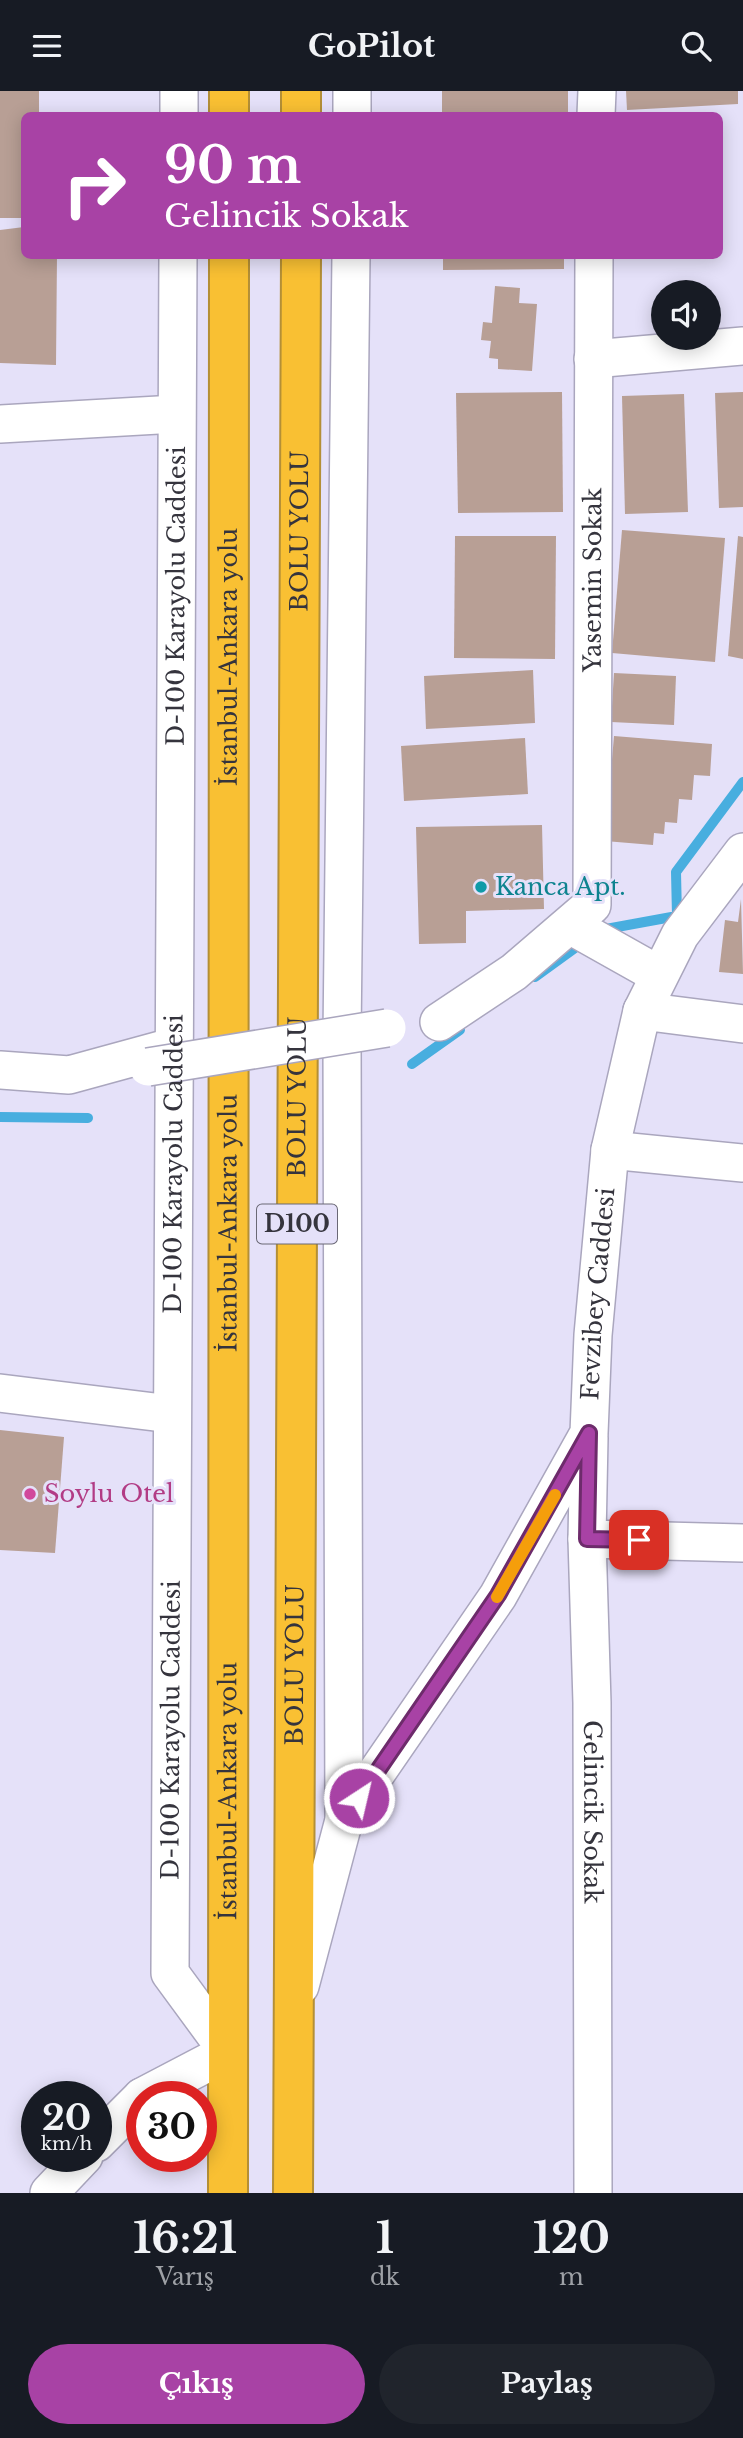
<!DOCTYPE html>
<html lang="tr">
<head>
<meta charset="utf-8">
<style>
	body { margin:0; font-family:"Libre Baskerville",serif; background:#20242c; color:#f1f3f6; height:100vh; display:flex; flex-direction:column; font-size:26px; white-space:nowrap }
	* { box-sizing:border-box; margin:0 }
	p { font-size:23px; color:#9ea1a6 }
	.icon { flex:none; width:38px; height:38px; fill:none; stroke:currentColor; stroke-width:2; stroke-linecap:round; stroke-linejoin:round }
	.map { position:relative; height:2102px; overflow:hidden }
	.drawer { display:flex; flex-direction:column; background:#171b24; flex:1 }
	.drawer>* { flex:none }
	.hud { position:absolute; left:21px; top:21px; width:702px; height:147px; border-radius:10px; box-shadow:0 4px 18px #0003; background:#a842a5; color:#fff; overflow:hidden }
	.buttons { position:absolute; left:651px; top:189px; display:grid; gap:14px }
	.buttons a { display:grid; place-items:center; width:70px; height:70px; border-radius:50%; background:#171b24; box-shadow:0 4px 18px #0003; font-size:35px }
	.speed { position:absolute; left:21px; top:1990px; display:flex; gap:14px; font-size:35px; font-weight:700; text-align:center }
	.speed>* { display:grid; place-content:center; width:91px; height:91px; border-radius:50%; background:#171b24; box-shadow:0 4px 18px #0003; line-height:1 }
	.speed small { font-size:18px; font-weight:400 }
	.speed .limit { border:10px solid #d22; background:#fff; color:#111 }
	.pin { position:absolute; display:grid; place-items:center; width:60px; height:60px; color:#fff; margin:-30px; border-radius:14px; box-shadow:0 4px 10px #0006 }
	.me { position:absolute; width:77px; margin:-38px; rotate:35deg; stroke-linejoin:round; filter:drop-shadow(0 0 5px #0008) }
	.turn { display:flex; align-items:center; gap:24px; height:147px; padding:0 28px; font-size:32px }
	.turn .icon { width:91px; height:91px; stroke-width:2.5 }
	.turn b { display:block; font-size:49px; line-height:60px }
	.eta { display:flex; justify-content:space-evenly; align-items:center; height:119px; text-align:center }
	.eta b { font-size:42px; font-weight:700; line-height:49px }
	.cta { display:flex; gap:14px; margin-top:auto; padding:14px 28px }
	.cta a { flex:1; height:80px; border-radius:42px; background:#a842a5; color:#fff; font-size:28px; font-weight:700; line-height:80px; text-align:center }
	.cta a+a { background:#20242c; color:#f1f3f6 }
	header { display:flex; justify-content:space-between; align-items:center; height:91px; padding:0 28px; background:#171b24; font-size:32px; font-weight:700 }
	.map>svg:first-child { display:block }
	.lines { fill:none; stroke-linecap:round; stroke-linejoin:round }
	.stream { stroke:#48aedf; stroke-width:10 }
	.building { fill:#b89f95 }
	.street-casing { stroke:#aaa6be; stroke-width:40 }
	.highway-casing { stroke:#b48f36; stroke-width:42 }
	.street { stroke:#fff; stroke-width:37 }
	.highway { stroke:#f9c033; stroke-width:38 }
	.street-bridge-casing { stroke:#aaa6be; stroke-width:40; stroke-linecap:butt }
	.street-bridge { stroke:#fff; stroke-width:37 }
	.route-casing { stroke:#6d2b6b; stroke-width:18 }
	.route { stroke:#a842a5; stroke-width:12 }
	.slow { stroke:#f59e0b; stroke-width:12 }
	.culture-dot { fill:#0f9aa8; stroke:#e5e1f9; stroke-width:2.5 }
	.hotel-dot { fill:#d1479c; stroke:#e5e1f9; stroke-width:2.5 }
	.labels { text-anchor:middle; stroke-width:6; stroke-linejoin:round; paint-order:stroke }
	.shield { fill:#e5e1f9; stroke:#6a6875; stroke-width:2 }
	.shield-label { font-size:23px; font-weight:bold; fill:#35343d }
	.street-label { font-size:24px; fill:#35343d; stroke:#e5e1f9 }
	.culture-label { font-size:24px; fill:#0d838f; stroke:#e5e1f9; text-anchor:start }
	.hotel-label { font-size:24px; fill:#b23c85; stroke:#e5e1f9; text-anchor:start }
</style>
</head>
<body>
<header><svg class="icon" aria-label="menu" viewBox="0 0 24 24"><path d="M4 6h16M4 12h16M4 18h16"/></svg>GoPilot<svg class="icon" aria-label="search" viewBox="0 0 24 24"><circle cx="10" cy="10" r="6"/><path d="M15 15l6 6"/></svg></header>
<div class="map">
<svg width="743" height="2102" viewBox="0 0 743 2102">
	<rect width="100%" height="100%" fill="#e5e1f9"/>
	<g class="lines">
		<g class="stream">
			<polyline points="606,838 677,825 676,781 743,691"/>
			<polyline points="535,886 575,857"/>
			<polyline points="412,973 460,939"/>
			<polyline points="0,1026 88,1027"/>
		</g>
	</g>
	<g class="building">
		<polygon points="0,0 39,0 39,24 24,24 24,127 0,127"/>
		<rect x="442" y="0" width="126" height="24"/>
		<polygon points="626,0 738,0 738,13 627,19"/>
		<polygon points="24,136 24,164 57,164 56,274 0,272 0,139"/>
		<polygon points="443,164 564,164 564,178 443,179"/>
		<polygon points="495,195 520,197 519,212 537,213 532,280 498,278 498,268 489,267 491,250 481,249 483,231 492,232"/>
		<polygon points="562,301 563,421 458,422 456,302"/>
		<polygon points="743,301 743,416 719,417 715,302"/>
		<polygon points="684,303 688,421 625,423 622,305"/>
		<polygon points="622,439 725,447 715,571 612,562"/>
		<polygon points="455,445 556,445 555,568 454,567"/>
		<polygon points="738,445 743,446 743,568 728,565"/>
		<polygon points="533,579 535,632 426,638 424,585"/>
		<polygon points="614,582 676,585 674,634 611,631"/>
		<polygon points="614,645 712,653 710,685 694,684 692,709 679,708 677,732 665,731 664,743 654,742 653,754 605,750"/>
		<polygon points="525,647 528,703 404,710 401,655"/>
		<polygon points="542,734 544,818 466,820 466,852 419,853 416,736"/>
		<polygon points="741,808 743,883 719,881 725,829 738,831"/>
		<polygon points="0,1339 64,1346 55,1462 0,1459"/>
	</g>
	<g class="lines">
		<g class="street-casing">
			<g id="street">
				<polyline points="179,24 179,0"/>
				<polyline points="352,24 352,0"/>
				<polyline points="596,24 597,0"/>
				<polyline points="593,268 743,255"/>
				<polyline points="0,333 176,323"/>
				<polyline points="570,834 659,884"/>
				<polyline points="642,920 680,844 743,761"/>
				<path id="s1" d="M439,931l75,-50 78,-67 2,-650"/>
				<polyline points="0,979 69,984 175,955"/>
				<polyline points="610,1059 743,1072"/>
				<polyline points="0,1302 171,1323"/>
				<path id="s2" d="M589,1347l-2,101 5,164 1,490"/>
				<polyline points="587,1448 743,1452"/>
				<path id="s3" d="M344,1729l154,-224 91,-163 4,-98 17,-185 32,-139 101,13"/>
				<polyline points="300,1895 344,1729 342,945 351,164"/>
				<path id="s4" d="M142,2006l86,-45 -58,-79 8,-1718"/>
				<polyline points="96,2052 142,2006"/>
				<polyline points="49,2102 84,2065"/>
			</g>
		</g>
		<g class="highway-casing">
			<g id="highway">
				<polyline points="229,24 229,0"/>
				<polyline points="301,24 301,0"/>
				<path id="s5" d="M228,2102l1,-1938"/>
				<path id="s6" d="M293,2102l8,-1938"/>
			</g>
		</g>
		<use href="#street" class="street"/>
		<use href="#highway" class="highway"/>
		<g class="street-bridge-casing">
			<polyline id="street-bridge" points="148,976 387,937"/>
		</g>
		<use href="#street-bridge" class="street-bridge"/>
	</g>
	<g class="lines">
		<g class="route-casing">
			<polyline id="route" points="359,1707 498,1504 589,1342 587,1448 639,1449"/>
		</g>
		<use href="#route" class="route"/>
		<polyline class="slow" points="497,1506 555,1404"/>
	</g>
	<circle class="culture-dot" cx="481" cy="796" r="7"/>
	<circle class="hotel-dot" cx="30" cy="1403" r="7"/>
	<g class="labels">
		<rect class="shield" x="257" y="1113.5" width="80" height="39" rx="5"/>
		<g class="shield-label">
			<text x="297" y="1141">D100</text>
		</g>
		<g class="street-label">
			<text dy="8" stroke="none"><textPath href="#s6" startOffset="1662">BOLU YOLU</textPath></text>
			<text dy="8" stroke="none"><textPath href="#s1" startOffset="518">Yasemin Sokak</textPath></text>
			<text dy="8" stroke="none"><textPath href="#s4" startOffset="1572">D-100 Karayolu Caddesi</textPath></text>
			<text dy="8" stroke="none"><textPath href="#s5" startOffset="1536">İstanbul-Ankara yolu</textPath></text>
			<text dy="8" stroke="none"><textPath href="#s6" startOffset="1096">BOLU YOLU</textPath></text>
			<text dy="8" stroke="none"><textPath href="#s4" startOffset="1004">D-100 Karayolu Caddesi</textPath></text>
			<text dy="8" stroke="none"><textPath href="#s5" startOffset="970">İstanbul-Ankara yolu</textPath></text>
			<text dy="8" stroke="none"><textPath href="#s3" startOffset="598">Fevzibey Caddesi</textPath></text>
			<text dy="8" stroke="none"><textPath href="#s6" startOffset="528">BOLU YOLU</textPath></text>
			<text dy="8" stroke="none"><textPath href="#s4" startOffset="438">D-100 Karayolu Caddesi</textPath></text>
			<text dy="8" stroke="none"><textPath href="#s5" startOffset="402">İstanbul-Ankara yolu</textPath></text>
			<text dy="8" stroke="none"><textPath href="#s2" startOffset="374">Gelincik Sokak</textPath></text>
		</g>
		<g class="culture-label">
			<text x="495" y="804">Kanca Apt.</text>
		</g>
		<g class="hotel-label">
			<text x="44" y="1411">Soylu Otel</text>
		</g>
	</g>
</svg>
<div class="buttons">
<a><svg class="icon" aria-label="sound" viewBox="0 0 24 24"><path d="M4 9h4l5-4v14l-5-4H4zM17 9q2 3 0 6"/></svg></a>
</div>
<div class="speed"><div>20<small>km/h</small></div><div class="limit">30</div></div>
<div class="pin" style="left:639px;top:1449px;background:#d93025"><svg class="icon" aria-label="arrive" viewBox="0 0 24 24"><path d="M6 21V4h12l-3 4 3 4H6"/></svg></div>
<svg class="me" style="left:359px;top:1707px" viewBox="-20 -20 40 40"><circle r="17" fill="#a842a5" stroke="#fff" stroke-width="3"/><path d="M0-11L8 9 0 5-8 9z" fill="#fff"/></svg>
<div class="hud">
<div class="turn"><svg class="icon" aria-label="right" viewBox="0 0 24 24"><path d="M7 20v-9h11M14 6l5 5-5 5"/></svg><div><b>90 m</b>Gelincik Sokak</div></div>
</div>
</div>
<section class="drawer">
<div class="eta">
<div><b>16:21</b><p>Varış</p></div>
<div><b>1</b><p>dk</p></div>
<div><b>120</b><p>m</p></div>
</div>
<div class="cta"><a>Çıkış</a><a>Paylaş</a></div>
</section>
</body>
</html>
